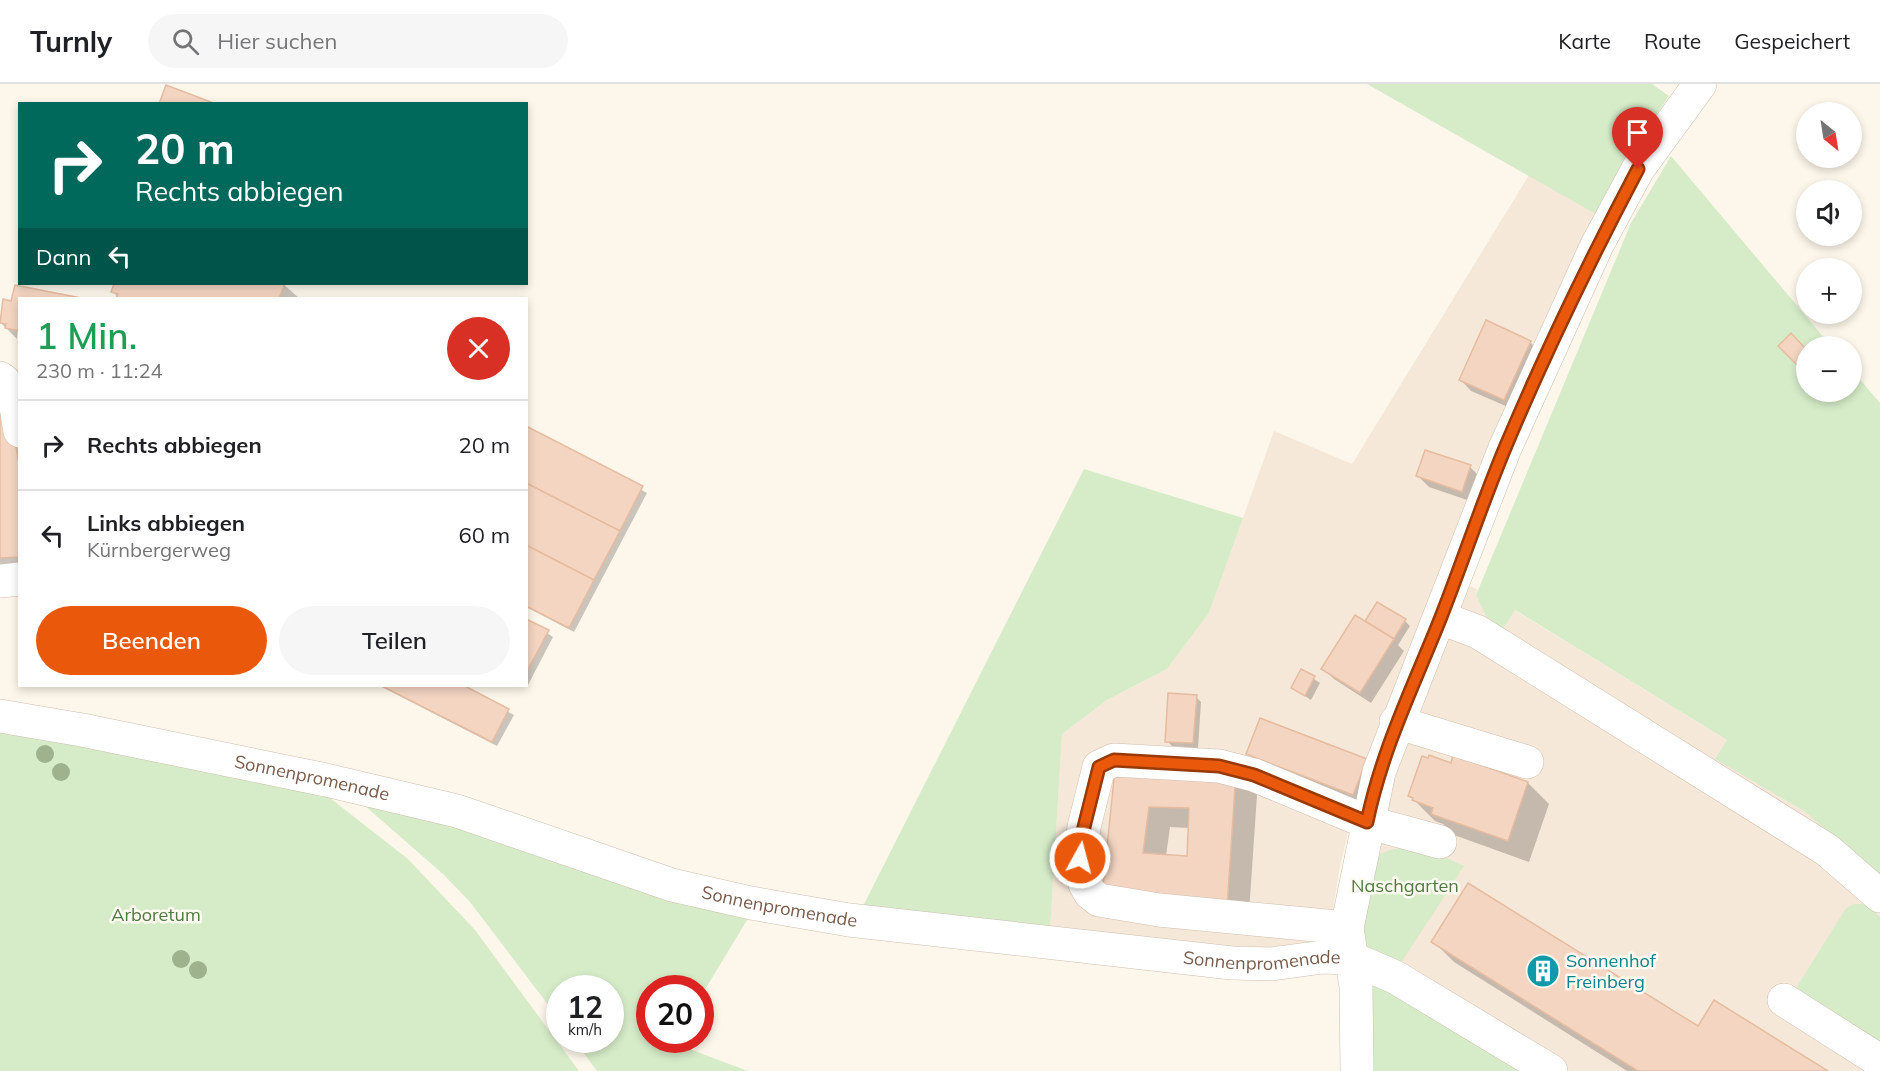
<!DOCTYPE html>
<html lang="de">
<head>
<meta charset="utf-8">
<style>
	body { margin:0; font-family:Mulish,sans-serif; background:#f6f6f6; color:#202124; height:100vh; display:flex; flex-direction:column; font-size:22px; white-space:nowrap }
	* { box-sizing:border-box; margin:0 }
	p { font-size:20px; color:#757577 }
	.icon { flex:none; width:33px; height:33px; fill:none; stroke:currentColor; stroke-width:2; stroke-linecap:round; stroke-linejoin:round }
	.map { position:relative; flex:1; overflow:hidden }
	.sheet { position:absolute; left:18px; top:213px; width:510px; height:390px; display:flex; flex-direction:column; background:#fff; border-radius:0px; box-shadow:0 3px 9px #0003 }
	.sheet>* { flex:none }
	.banner { position:absolute; left:18px; top:18px; width:510px; height:183px; border-radius:0px; box-shadow:0 3px 9px #0003; background:#00695c; color:#fff; overflow:hidden }
	.needle { width:39px; rotate:150deg }
	.controls { position:absolute; left:1796px; top:18px; display:grid; gap:12px }
	.controls a { display:grid; place-items:center; width:66px; height:66px; border-radius:50%; background:#fff; box-shadow:0 3px 9px #0003; font-size:30px }
	.speed { position:absolute; left:546px; top:891px; display:flex; gap:12px; font-size:30px; font-weight:700; text-align:center }
	.speed>* { display:grid; place-content:center; width:78px; height:78px; border-radius:50%; background:#fff; box-shadow:0 3px 9px #0003; line-height:1 }
	.speed small { font-size:15px; font-weight:400 }
	.speed .limit { border:9px solid #d22; background:#fff; color:#111 }
	.pin { position:absolute; display:grid; place-items:center; width:51px; height:51px; color:#fff; margin:-62px -26px; border-radius:50% 50% 50% 0; rotate:-45deg; box-shadow:0 0 6px #0007 }
	.pin .icon { rotate:45deg }
	.me { position:absolute; width:66px; margin:-33px; rotate:7deg; stroke-linejoin:round; filter:drop-shadow(0 0 4px #0008) }
	.turn { display:flex; align-items:center; gap:21px; height:126px; padding:0 18px; font-size:27px }
	.turn .icon { width:78px; height:78px; stroke-width:2.5 }
	.turn b { display:block; font-size:42px; line-height:51px }
	.then { display:flex; align-items:center; height:57px; padding:0 18px; background:#0003; gap:12px; font-size:22px }
	.round { display:grid; place-items:center; flex:none; width:63px; height:63px; border-radius:32px; background:#f6f6f6 }
	.summary { display:flex; align-items:center; justify-content:space-between; height:102px; padding:0 18px }
	h1 { font-size:36px; font-weight:600; line-height:45px; color:#1e9e55 }
	.button { display:flex; gap:12px; margin-top:auto; padding:12px 18px }
	.button a { flex:1; height:69px; border-radius:36px; background:#ea580c; color:#fff; font-size:24px; font-weight:600; line-height:69px; text-align:center }
	.button a+a { background:#f6f6f6; color:#202124 }
	ul { padding:0; list-style:none }
	li { display:flex; align-items:center; gap:18px; height:90px; padding:0 18px; border-top:2px solid #e0e0e0 }
	li div { flex:1 }
	li b { display:block; font-size:22px }
	li em { font-style:normal }
	header { display:flex; align-items:center; gap:36px; box-sizing:border-box; height:84px; padding:0 30px; background:#fff; border-bottom:2px solid #e0e0e0 }
	header strong { font-size:28px }
	nav { display:flex; gap:33px; margin-inline-start:auto; font-size:21px }
	.search { width:420px; height:54px; background:#f6f6f6; display:flex; align-items:center; gap:15px; box-sizing:border-box; padding:0 21px; border-radius:33px; color:#757577; font-size:22px }
	.map>svg:first-child { display:block }
	.residential { fill:#f5e8d8 }
	.green { fill:#d6ecc8 }
	.shadow { fill:#0003; fill-rule:evenodd }
	.building { fill:#f3d5c1; stroke:#e6bca1; stroke-width:1.5; fill-rule:evenodd }
	.lines { fill:none; stroke-linecap:round; stroke-linejoin:round }
	.minor-casing { stroke:#d0beaf; stroke-width:34 }
	.minor { stroke:#fff; stroke-width:33 }
	.tree { fill:#9eb28d }
	.route-casing { stroke:#983908; stroke-width:15 }
	.route { stroke:#ea580c; stroke-width:10 }
	.labels { text-anchor:middle; stroke-width:5; stroke-linejoin:round; paint-order:stroke }
	.street-label { font-size:18px; fill:#795c4c; stroke:#fffaf1 }
	.park-label { font-size:18px; fill:#517a41; stroke:#fffaf1 }
	.culture-label { font-size:18px; fill:#0d838f; stroke:#fffaf1; text-anchor:start }
</style>
</head>
<body>
<header>
<strong>Turnly</strong>
<div class="search"><svg class="icon" aria-label="search" viewBox="0 0 24 24"><circle cx="10" cy="10" r="6"/><path d="M15 15l6 6"/></svg>Hier suchen</div>
<nav><a>Karte</a><a>Route</a><a>Gespeichert</a></nav>
</header>
<div class="map">
<svg width="1880" height="987" viewBox="0 0 1880 987">
	<rect width="100%" height="100%" fill="#fdf6ea"/>
	<g class="residential">
		<polygon points="1529,91 1599,132 1354,725 1340,782 1333,826 1319,857 1259,871 1050,848 1062,650 1107,616 1167,585 1209,529 1274,347 1352,380"/>
		<polygon points="1467,501 1477,505 1476,511 1502,544 1514,526 1727,656 1716,675 1804,727 1880,793 1880,987 1569,987 1397,885 1372,738"/>
	</g>
	<g class="green">
		<polygon points="1367,0 1652,0 1669,12 1639,56 1599,132"/>
		<polygon points="1671,72 1831,262 1806,262 1806,308 1851,308 1851,285 1880,319 1880,793 1804,727 1715,675 1727,656 1515,526 1503,545 1486,532 1476,511 1631,139"/>
		<polygon points="1084,385 1243,434 1209,529 1167,585 1107,616 1062,650 1050,848 859,830"/>
		<polygon points="0,641 321,707 408,775 475,846 579,987 0,987"/>
		<polygon points="356,714 752,828 701,912 700,904 650,904 650,956 665,956 748,987 597,987 574,956 610,956 610,904 560,904 559,935 470,818 443,790"/>
		<path d="M1399,764l40,7 25,11 -67,103 -32,-21 -2,-9c1,-20 -3,-65 10,-80 7,-7 17,-9 26,-11z"/>
		<polygon points="1854,820 1866,820 1880,833 1880,960 1795,906 1846,824"/>
		<polygon points="1368,895 1535,987 1364,987"/>
	</g>
	<g class="shadow">
		<polygon points="116,200 283,200 299,214 118,214 113,207"/>
		<polygon points="16,202 73,214 20,214 17,255 0,238 4,217 12,219"/>
		<polygon points="1530,258 1541,269 1515,326 1471,307 1460,295"/>
		<polygon points="1780,262 1806,267 1806,284 1804,286"/>
		<polygon points="0,313 20,329 20,495 0,496"/>
		<polygon points="526,344 647,409 574,548 526,523"/>
		<polygon points="1470,383 1481,394 1473,418 1429,403 1418,392"/>
		<polygon points="526,536 553,553 528,601 526,600"/>
		<polygon points="1367,537 1405,537 1410,542 1398,561 1404,567 1371,619 1334,595 1323,584 1372,542"/>
		<polygon points="1302,587 1320,599 1311,616 1293,604"/>
		<polygon points="380,602 461,602 514,631 497,662"/>
		<polygon points="1196,613 1201,618 1198,664 1172,662 1167,657"/>
		<polygon points="1248,669 1366,677 1364,721 1259,681"/>
		<polygon points="1452,681 1528,699 1549,720 1529,778 1454,751 1443,740 1435,737 1409,711"/>
		<path d="M1116,686l119,3 22,22 -9,133 -124,-11zM1170,743l20,1 -2,30 -22,-2z"/>
		<polygon points="1433,857 1698,944 1825,987 1627,987 1454,878"/>
	</g>
	<g class="building">
		<polygon points="166,1 216,20 159,20"/>
		<polygon points="114,200 285,200 279,214 116,214 118,210 111,208"/>
		<polygon points="15,201 81,214 20,214 20,247 5,244 6,240 0,239 3,215 11,217"/>
		<polygon points="1486,236 1531,257 1504,316 1459,296"/>
		<polygon points="1791,249 1806,265 1806,274 1798,282 1778,262"/>
		<polygon points="0,312 15,357 20,386 20,473 0,474"/>
		<polygon points="526,342 643,402 620,447 526,399"/>
		<polygon points="1425,366 1471,381 1462,408 1416,392"/>
		<polygon points="526,399 620,447 594,496 526,461"/>
		<polygon points="526,461 594,496 569,544 526,522"/>
		<polygon points="1377,518 1406,535 1394,555 1365,537"/>
		<polygon points="1355,531 1394,555 1360,609 1321,585"/>
		<polygon points="526,535 549,546 526,589"/>
		<polygon points="1301,585 1315,592 1305,612 1291,604"/>
		<polygon points="382,602 465,602 509,625 492,658"/>
		<polygon points="1168,609 1197,611 1193,659 1165,658"/>
		<polygon points="1260,634 1367,675 1353,711 1246,670"/>
		<polygon points="1429,671 1451,679 1453,671 1528,698 1508,757 1431,730 1433,724 1412,716 1413,714 1408,712 1422,672 1428,674"/>
		<path d="M1115,685l121,3 -9,136 -125,-12zM1149,723l40,1 -2,48 -44,-3z"/>
		<polygon points="1468,799 1698,942 1714,916 1828,987 1638,987 1431,858"/>
	</g>
	<g class="lines">
		<g class="minor-casing">
			<g id="minor">
				<path d="M0,294c17,11 16,34 20,53"/>
				<polyline points="0,497 20,495"/>
				<polyline points="1441,534 1478,548 1827,766 1880,812"/>
				<path id="s1" d="M0,632l82,14 244,50 131,31 215,74 79,18 98,17 383,43 40,1 51,-7 28,1 44,19 156,94"/>
				<polyline points="1396,638 1527,678"/>
				<polyline points="1347,844 1159,826 1099,816 1090,809 1085,800 1080,774 1084,743 1099,683 1114,676 1219,682 1254,691 1367,738 1440,758"/>
				<polyline points="1784,916 1880,977"/>
				<polyline points="1357,987 1356,903 1347,844 1379,688 1505,364 1597,161 1638,85 1700,0"/>
			</g>
		</g>
		<use href="#minor" class="minor"/>
	</g>
	<g class="tree">
		<circle cx="45" cy="670" r="9"/>
		<circle cx="61" cy="688" r="9"/>
		<circle cx="181" cy="875" r="9"/>
		<circle cx="198" cy="886" r="9"/>
	</g>
	<g class="lines">
		<g class="route-casing">
			<path id="route" d="M1080,774l4,-31 15,-60 15,-7 105,6 35,9 113,47c15,-73 47,-137 74,-205 22,-56 41,-114 64,-169 40,-95 85,-188 133,-279"/>
		</g>
		<use href="#route" class="route"/>
	</g>
	<defs>
		<g id="building-disc" transform="scale(1.725)"><circle r="9.5" fill="#0f9aa8" stroke="#fffaf1"/><path d="M-4-6H4V6H1V3H-1V6H-4ZM-2.5-4.3h1.7v1.8h-1.7ZM.8-4.3h1.7v1.8H.8ZM-2.5-1h1.7V.8h-1.7ZM.8-1h1.7V.8H.8Z" fill="#fff"/></g>
	</defs>
	<g fill-rule="evenodd">
		<use href="#building-disc" x="1543" y="887"/>
	</g>
	<g class="labels">
		<g class="street-label">
			<text dy="6" stroke="none"><textPath href="#s1" startOffset="318">Sonnenpromenade</textPath></text>
			<text dy="6" stroke="none"><textPath href="#s1" startOffset="804">Sonnenpromenade</textPath></text>
			<text dy="6" stroke="none"><textPath href="#s1" startOffset="1290">Sonnenpromenade</textPath></text>
		</g>
		<g class="park-label">
			<text x="1405" y="808">Naschgarten</text>
			<text x="156" y="837">Arboretum</text>
		</g>
		<g class="culture-label">
			<text x="1566" y="883">Sonnenhof<tspan x="1566" dy="21">Freinberg</tspan></text>
		</g>
	</g>
</svg>
<div class="controls">
<a><svg class="needle" viewBox="-14 -14 28 28"><path d="M0-13l5 13h-10z" fill="#e53935"/><path d="M0 13l5-13h-10z" fill="#757577"/></svg></a>
<a><svg class="icon" aria-label="sound" viewBox="0 0 24 24"><path d="M4 9h4l5-4v14l-5-4H4zM17 9q2 3 0 6"/></svg></a>
<a>+</a>
<a>−</a>
</div>
<div class="speed"><div>12<small>km/h</small></div><div class="limit">20</div></div>
<div class="pin" style="left:1638px;top:85px;background:#d93025"><svg class="icon" aria-label="arrive" viewBox="0 0 24 24"><path d="M6 21V4h12l-3 4 3 4H6"/></svg></div>
<svg class="me" style="left:1080px;top:774px" viewBox="-20 -20 40 40"><circle r="17" fill="#ea580c" stroke="#fff" stroke-width="3"/><path d="M0-11L8 9 0 5-8 9z" fill="#fff"/></svg>
<div class="banner">
<div class="turn"><svg class="icon" aria-label="right" viewBox="0 0 24 24"><path d="M7 20v-9h11M14 6l5 5-5 5"/></svg><div><b>20 m</b>Rechts abbiegen</div></div>
<div class="then">Dann<svg class="icon" aria-label="left" viewBox="0 0 24 24"><path d="M17 20v-9H6M10 6l-5 5 5 5"/></svg></div>
</div>
<section class="sheet">
<div class="summary"><div><h1>1 Min.</h1><p>230 m · 11:24</p></div><a class="round" style="background:#d93025;color:#fff"><svg class="icon" aria-label="close" viewBox="0 0 24 24"><path d="M6 6l12 12M18 6L6 18"/></svg></a></div>
<ul>
<li><svg class="icon" aria-label="right" viewBox="0 0 24 24"><path d="M7 20v-9h11M14 6l5 5-5 5"/></svg><div><b>Rechts abbiegen</b></div><em>20 m</em></li>
<li><svg class="icon" aria-label="left" viewBox="0 0 24 24"><path d="M17 20v-9H6M10 6l-5 5 5 5"/></svg><div><b>Links abbiegen</b><p>Kürnbergerweg</p></div><em>60 m</em></li>
</ul>
<div class="button"><a>Beenden</a><a>Teilen</a></div>
</section>
</div>
</body>
</html>
